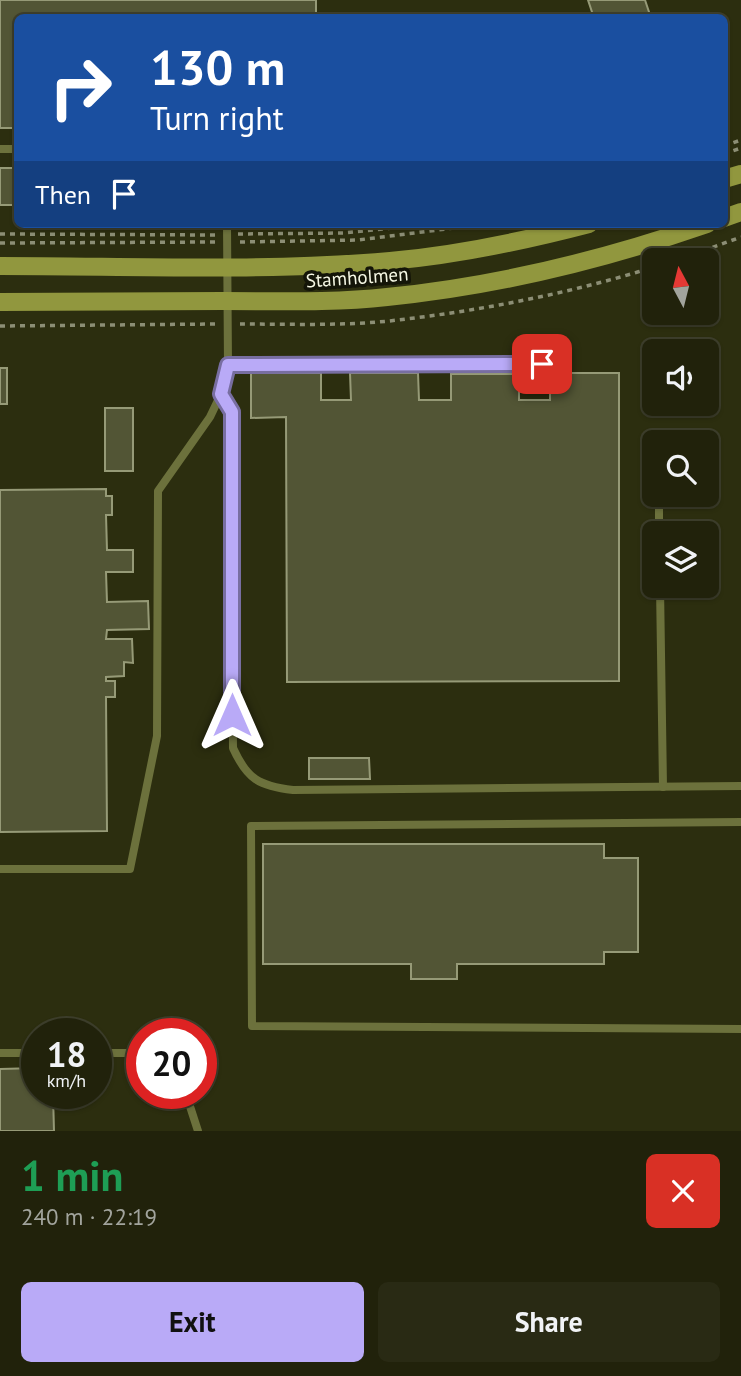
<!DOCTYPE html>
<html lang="en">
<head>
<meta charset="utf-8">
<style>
	body { margin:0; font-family:"PT Sans",sans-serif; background:#292a14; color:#f1f3f6; height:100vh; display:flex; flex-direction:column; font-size:26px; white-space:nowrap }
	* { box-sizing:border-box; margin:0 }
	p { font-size:23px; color:#a2a49d }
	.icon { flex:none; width:38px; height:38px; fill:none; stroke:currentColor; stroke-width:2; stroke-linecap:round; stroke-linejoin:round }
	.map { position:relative; height:1131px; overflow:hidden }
	.sheet { display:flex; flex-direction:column; background:#21220b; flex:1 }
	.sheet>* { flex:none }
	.top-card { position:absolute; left:14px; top:14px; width:714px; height:214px; border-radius:10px; box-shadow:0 2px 5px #0004,0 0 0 2px #3e3f2c; background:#1a4fa0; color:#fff; overflow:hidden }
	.needle { width:46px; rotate:353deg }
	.buttons { position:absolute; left:642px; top:248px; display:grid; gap:14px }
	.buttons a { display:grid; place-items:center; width:77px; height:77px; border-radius:10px; background:#21220b; box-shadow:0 2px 5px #0004,0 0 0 2px #3e3f2c; font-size:35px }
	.speed { position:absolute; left:21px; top:1018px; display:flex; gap:14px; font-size:35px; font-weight:700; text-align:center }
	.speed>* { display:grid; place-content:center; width:91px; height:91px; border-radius:50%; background:#21220b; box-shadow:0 2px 5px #0004,0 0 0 2px #3e3f2c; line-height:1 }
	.speed small { font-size:18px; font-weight:400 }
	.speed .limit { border:10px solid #d22; background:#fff; color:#111 }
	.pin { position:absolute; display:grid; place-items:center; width:60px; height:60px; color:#fff; margin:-30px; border-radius:14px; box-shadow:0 4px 10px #0006 }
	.me { position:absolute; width:77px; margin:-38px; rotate:0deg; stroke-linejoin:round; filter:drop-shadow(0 0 5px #0008) }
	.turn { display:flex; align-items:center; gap:24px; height:147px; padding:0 21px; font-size:32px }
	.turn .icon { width:91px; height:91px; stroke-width:2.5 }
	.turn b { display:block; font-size:49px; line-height:60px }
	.then { display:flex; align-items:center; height:66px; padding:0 21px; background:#0003; gap:14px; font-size:26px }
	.round { display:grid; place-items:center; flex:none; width:74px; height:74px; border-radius:10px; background:#292a14 }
	.headline { display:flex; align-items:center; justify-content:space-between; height:119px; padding:0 21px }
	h1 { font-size:42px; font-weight:800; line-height:52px; color:#1e9e55 }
	.primary-button { display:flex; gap:14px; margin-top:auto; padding:14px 21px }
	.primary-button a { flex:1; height:80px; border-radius:10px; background:#b9aaf7; color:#111; font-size:28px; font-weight:800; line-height:80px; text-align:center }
	.primary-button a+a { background:#292a14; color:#f1f3f6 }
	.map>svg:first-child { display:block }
	.building { fill:#525535; stroke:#969a77; stroke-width:2 }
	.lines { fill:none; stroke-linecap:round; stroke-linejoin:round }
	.path { stroke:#8c8e75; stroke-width:3.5; stroke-dasharray:5 5; stroke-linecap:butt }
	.lane { stroke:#6c713c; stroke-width:8 }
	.secondary { stroke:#91973e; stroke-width:18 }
	.route-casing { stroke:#786ea1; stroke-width:18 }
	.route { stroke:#b9aaf7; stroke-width:12 }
	.labels { text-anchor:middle; stroke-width:7; stroke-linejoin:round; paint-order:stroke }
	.street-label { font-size:19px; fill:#f5f7e4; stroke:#141508 }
</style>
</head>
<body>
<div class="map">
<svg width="741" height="1131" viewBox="0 0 741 1131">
	<rect width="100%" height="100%" fill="#2c2e0f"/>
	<g class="building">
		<polygon points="0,0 316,0 316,18 18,18 18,128 0,128"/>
		<polygon points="588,0 645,0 651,18 594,18"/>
		<rect x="0" y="168" width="18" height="37"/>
		<rect x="0" y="368" width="7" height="36"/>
		<polygon points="251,373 321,373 321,400 351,400 350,373 418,373 419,400 451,400 451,374 519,374 519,400 550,400 550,373 619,373 619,681 287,682 286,417 251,418"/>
		<rect x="105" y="408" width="28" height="63"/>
		<polygon points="106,489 106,496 112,496 112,515 106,515 107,550 133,550 133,572 106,572 107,602 148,601 149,629 107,630 106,639 132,639 133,663 124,662 124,676 106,677 106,681 115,681 115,697 106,697 107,831 0,832 0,490"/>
		<polygon points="309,758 369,758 370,779 309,779"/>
		<polygon points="263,844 604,844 604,858 638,858 638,952 604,952 604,964 457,964 457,979 411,979 411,964 263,964"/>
		<polygon points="37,1068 37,1094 53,1094 54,1131 0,1131 0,1069"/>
	</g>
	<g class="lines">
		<g class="path">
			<polyline points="724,146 741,140"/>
			<polyline points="724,154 741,148"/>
			<polyline points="0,234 217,235"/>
			<polyline points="238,234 344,233 432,224"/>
			<polyline points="240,242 358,240 486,224"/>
			<polyline points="0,243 215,242"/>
			<polyline points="675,261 741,237"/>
			<path d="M240,324c49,0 100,2 149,-3 90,-10 179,-27 265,-54"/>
			<polyline points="0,326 215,324"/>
		</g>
		<g class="lane">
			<polyline points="0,149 18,149"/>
			<polyline points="228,365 542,364"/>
			<path d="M221,394l10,18 2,336c14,31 26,38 60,42l448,-4"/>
			<polyline points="659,495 659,534"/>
			<polyline points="660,586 663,787"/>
			<polyline points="741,822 251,826 252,1026 741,1029"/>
			<polyline points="0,869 130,869 157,736 158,491 210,417 221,394 228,365 227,224"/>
			<polyline points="0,1053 37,1053"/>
			<polyline points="96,1053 142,1053"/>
			<polyline points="186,1094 198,1131"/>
		</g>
		<g class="secondary">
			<polyline points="724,179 741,174"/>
			<polyline points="724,218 741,212"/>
			<path d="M0,266c130,0 261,6 390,-5 68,-6 134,-20 199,-37"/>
			<path d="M0,302c74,0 149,-1 223,-1 55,0 110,2 164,-4 111,-11 216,-37 320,-73"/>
		</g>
	</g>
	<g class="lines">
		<g class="route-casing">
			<polyline id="route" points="232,715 232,412 221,394 228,365 542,364"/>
		</g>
		<use href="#route" class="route"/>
	</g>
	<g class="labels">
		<g class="street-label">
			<text transform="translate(357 277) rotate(-4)" y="7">Stamholmen</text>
		</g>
	</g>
</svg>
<div class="buttons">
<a><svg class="needle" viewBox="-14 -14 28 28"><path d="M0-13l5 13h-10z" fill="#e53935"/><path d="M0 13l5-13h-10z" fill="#a2a49d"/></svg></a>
<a><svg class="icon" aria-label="sound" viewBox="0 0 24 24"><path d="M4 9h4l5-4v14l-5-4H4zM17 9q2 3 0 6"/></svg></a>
<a><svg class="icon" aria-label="search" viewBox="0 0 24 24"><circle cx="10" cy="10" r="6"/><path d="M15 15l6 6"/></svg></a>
<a><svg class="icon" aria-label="layers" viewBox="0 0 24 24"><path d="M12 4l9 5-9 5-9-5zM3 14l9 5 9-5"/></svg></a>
</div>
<div class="speed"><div>18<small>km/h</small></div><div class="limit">20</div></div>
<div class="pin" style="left:542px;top:364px;background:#d93025"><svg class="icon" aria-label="arrive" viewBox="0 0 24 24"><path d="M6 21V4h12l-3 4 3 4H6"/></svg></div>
<svg class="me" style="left:232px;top:715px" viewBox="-20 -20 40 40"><path d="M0-17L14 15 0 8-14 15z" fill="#b9aaf7" stroke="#fff" stroke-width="4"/></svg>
<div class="top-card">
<div class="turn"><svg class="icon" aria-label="right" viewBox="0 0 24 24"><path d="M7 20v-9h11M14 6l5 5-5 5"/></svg><div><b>130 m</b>Turn right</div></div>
<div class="then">Then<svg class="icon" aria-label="arrive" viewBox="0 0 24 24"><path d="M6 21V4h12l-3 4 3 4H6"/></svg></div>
</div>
</div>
<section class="sheet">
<div class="headline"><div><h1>1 min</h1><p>240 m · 22:19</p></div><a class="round" style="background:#d93025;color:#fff"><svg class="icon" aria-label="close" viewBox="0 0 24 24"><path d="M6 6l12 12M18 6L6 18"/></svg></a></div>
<div class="primary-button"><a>Exit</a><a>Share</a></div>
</section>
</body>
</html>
